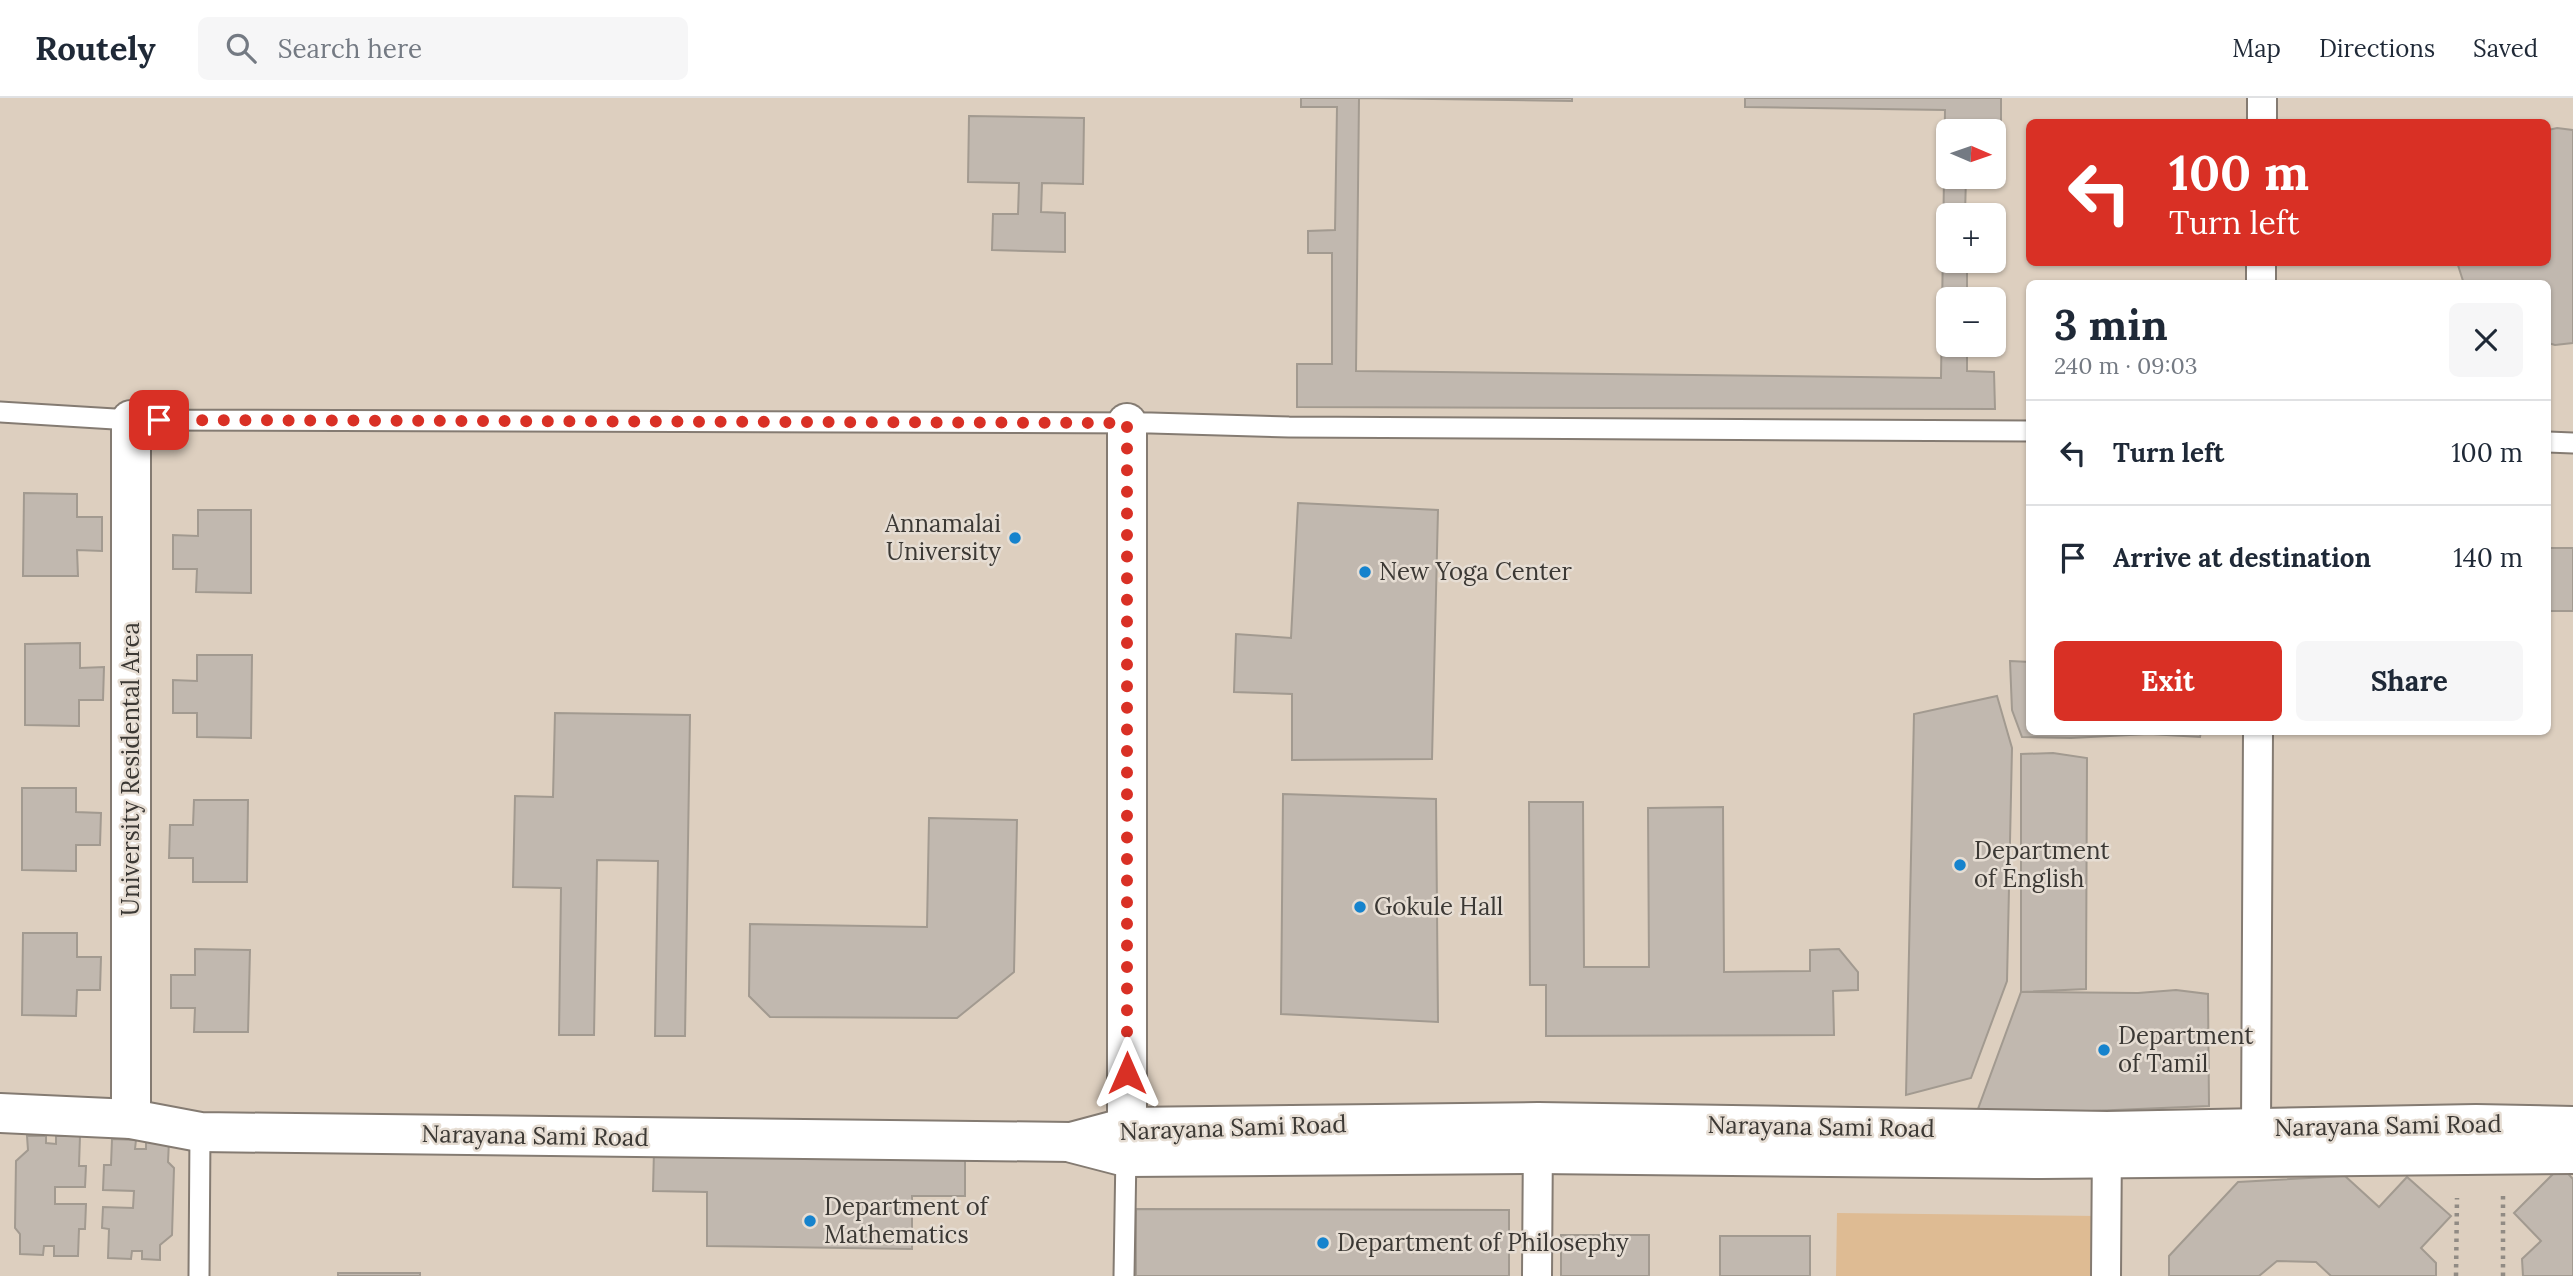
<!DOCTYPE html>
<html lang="en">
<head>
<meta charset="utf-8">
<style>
	body { margin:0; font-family:Lora,serif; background:#f6f6f7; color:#1f2937; height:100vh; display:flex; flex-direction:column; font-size:26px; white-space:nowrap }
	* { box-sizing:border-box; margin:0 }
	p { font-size:23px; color:#747a83 }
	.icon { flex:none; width:38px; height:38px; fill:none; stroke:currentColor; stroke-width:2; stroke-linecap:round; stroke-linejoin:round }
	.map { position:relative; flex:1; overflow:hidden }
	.panel { position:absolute; left:2026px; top:182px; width:525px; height:455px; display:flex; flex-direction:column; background:#fff; border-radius:10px; box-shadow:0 2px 5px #0004 }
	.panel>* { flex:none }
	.guide { position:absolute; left:2026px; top:21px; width:525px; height:147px; border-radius:10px; box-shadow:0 2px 5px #0004; background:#d93025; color:#fff; overflow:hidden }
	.needle { width:46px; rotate:92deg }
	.fabs { position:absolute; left:1936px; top:21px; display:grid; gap:14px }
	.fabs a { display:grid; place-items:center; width:70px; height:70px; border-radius:10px; background:#fff; box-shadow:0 2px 5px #0004; font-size:35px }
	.pin { position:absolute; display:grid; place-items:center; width:60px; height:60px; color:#fff; margin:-30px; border-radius:14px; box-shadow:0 4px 10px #0006 }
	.me { position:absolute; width:77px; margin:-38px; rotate:0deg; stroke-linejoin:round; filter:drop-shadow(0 0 5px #0008) }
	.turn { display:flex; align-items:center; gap:24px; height:147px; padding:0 28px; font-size:32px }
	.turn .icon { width:91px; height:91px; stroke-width:2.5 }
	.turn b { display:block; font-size:49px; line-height:60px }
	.round { display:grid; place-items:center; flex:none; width:74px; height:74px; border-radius:10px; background:#f6f6f7 }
	.overview { display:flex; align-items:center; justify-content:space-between; height:119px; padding:0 28px }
	h1 { font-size:42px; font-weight:800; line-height:52px }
	.action { display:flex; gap:14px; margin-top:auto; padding:14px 28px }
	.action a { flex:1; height:80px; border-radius:10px; background:#d93025; color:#fff; font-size:28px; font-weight:800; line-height:80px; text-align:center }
	.action a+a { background:#f6f6f7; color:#1f2937 }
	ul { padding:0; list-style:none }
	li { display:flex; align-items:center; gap:21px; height:105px; padding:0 28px; border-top:2px solid #e0e1e3 }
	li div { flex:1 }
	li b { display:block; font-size:26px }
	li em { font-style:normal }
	header { display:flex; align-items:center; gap:42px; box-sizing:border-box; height:98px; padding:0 35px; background:#fff; border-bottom:2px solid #e0e1e3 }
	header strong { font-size:33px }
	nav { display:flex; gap:38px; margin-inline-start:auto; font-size:24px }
	.search { width:490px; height:63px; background:#f6f6f7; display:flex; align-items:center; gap:18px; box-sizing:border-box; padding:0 24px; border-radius:10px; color:#747a83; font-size:26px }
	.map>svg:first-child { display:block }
	.built { fill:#ddcfbf; fill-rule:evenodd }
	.green { fill:#debb93 }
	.building { fill:#c1b8af; stroke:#a29a90; stroke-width:2 }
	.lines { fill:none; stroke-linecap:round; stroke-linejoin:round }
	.service-casing { stroke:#847b72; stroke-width:23 }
	.pedestrian-casing { stroke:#847b72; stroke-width:32 }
	.minor-casing { stroke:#847b72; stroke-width:42 }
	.tertiary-casing { stroke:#847b72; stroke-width:42 }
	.path { stroke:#918b84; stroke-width:4.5; stroke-dasharray:3.5 5; stroke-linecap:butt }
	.service { stroke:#fff; stroke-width:19 }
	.pedestrian { stroke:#fff; stroke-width:28 }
	.minor { stroke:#fff; stroke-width:38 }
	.tertiary { stroke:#fff; stroke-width:38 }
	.route { stroke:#d93025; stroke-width:12; stroke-dasharray:0 21.6 }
	.poi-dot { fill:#1683cd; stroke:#e6ddd3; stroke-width:2.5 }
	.labels { text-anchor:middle; stroke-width:5; stroke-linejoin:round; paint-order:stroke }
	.poi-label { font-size:24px; fill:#3b3834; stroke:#e6ddd3; text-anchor:start }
	.street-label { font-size:24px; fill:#3b3834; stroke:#e6ddd3 }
</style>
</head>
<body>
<header>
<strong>Routely</strong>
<div class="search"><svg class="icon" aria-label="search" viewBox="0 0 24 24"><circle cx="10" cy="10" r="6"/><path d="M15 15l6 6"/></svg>Search here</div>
<nav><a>Map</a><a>Directions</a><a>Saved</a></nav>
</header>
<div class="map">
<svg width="2573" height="1178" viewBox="0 0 2573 1178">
	<rect width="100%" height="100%" fill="#e6ddd3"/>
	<path class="built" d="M0,0h2573v1178h-2573zM2030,24h518v140h-518zM1948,33h45v46h-45zM1948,117h45v46h-45zM2030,186h518v448h-518zM1948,201h45v46h-45z"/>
	<polygon class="green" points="1837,1115 2098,1118 2097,1178 1836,1178"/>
	<g class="building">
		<polygon points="1301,0 1572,0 1572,3 1359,0 1356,273 1941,280 1945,12 1745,9 1745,0 2001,0 2001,26 1967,25 1966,33 1948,33 1948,79 1966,79 1965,117 1948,117 1948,163 1993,163 1994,124 1994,173 1967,173 1967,201 1948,201 1948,247 1967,247 1967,273 1994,274 1995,311 1297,309 1297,266 1332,266 1332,155 1308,155 1308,133 1335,132 1337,9 1301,9"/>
		<polygon points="969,18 1084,20 1083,86 1042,85 1041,114 1065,115 1065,154 992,152 993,116 1018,116 1019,85 968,84"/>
		<polygon points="2557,30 2573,32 2573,245 2555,247 2548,245 2548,186 2464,186 2457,164 2548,164 2548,32"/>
		<polygon points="24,395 77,396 77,419 102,419 102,453 77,452 78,478 23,478"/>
		<polygon points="1298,405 1438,412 1432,661 1292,662 1292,596 1234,594 1236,536 1291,540"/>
		<polygon points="198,412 251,412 251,495 196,494 197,471 173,471 173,437 198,438"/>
		<rect x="2548" y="450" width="25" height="63"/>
		<polygon points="80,545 80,570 104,569 103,602 79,602 79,628 25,627 25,546"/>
		<polygon points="197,557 252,557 251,640 197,639 197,615 173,615 173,582 197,583"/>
		<polygon points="2010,563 2030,564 2030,634 2201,634 2200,639 2149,636 2071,640 2022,639 2012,612"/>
		<polygon points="1997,598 2012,650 2007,883 1971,980 1906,997 1914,616"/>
		<polygon points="555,615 690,617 685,938 655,938 658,763 597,762 594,937 559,937 561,790 513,789 515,698 553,699"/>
		<polygon points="2053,655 2087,660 2086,891 2021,894 2021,656"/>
		<polygon points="22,690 76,690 76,714 101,715 100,747 76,747 76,773 22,772"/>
		<polygon points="1283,696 1436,701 1438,924 1281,916"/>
		<polygon points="194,702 248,702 247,784 193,784 193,760 169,760 170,727 193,727"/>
		<polygon points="1529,704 1583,704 1584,869 1649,869 1648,710 1723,709 1724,874 1810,873 1810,852 1839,851 1858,874 1858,892 1833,893 1834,937 1546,938 1546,887 1530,887"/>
		<polygon points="929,720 1017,722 1014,874 957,920 770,919 749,898 750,826 927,829"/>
		<polygon points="23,835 77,835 77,859 101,859 100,892 77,892 76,918 22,917"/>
		<polygon points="195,851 250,852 248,934 194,934 195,910 171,910 171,877 195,877"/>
		<polygon points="2176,892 2208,896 2209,1008 2018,1016 1978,1011 2021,894 2138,895"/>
		<polygon points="27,1038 46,1038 46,1045 56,1046 56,1038 80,1038 79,1068 86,1068 85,1089 55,1089 55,1106 86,1106 85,1131 79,1131 78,1158 54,1158 54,1148 44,1148 43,1157 20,1156 20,1136 15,1130 16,1063 28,1052"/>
		<polygon points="112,1041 136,1042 135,1051 146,1051 146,1042 169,1043 168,1064 174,1070 172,1137 160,1147 160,1162 142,1161 142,1153 132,1153 131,1161 108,1160 109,1131 102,1130 103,1109 133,1110 134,1093 103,1092 104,1067 111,1067"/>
		<polygon points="654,1052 965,1057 965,1098 912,1098 912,1151 707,1148 707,1094 653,1093"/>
		<polygon points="2561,1068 2573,1081 2573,1178 2523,1178 2522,1161 2541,1143 2514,1115"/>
		<polygon points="2345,1078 2379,1109 2407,1079 2451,1118 2421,1150 2436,1165 2436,1178 2331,1178 2316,1164 2277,1163 2259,1178 2169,1178 2169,1158 2238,1084"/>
		<polygon points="1136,1111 1509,1112 1509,1178 1136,1178"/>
		<rect x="1561" y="1137" width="88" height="41"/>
		<rect x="1720" y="1138" width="90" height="40"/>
		<rect x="338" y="1175" width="82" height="3"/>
	</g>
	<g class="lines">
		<g class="service-casing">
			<g id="service">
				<polyline points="0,314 131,322 1151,325 1289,329 2030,333"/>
				<polyline points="2548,344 2573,345"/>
				<polyline points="199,1178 200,1034"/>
				<polyline points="1124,1178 1126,1054"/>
			</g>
		</g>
		<g class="pedestrian-casing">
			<g id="pedestrian">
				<polyline points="2262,24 2262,0"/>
				<polyline points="2261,186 2261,164"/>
				<polyline points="2256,1030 2258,634"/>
				<polyline points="1537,1178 1538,1037"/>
				<polyline points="2106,1178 2107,1043"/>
			</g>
		</g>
		<g class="minor-casing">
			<polyline id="minor" points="131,322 131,1021"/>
		</g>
		<g class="tertiary-casing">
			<g id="tertiary">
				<polyline points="1127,325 1127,1029"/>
				<polyline points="0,1015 131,1021 200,1034 1071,1044 1127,1029 1538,1024 2107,1033 2476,1026 2573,1028"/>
				<polyline points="1072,1045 1126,1059 1537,1056 2042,1061 2573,1056"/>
			</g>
		</g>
		<g class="path">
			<polyline points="2456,1178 2457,1100"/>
			<polyline points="2503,1178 2503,1098"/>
		</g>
		<use href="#service" class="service"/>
		<use href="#pedestrian" class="pedestrian"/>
		<use href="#minor" class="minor"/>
		<use href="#tertiary" class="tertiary"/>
	</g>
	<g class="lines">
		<polyline class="route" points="159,322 1127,325 1127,975"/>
	</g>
	<g class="poi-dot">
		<circle cx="1015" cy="440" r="7"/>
		<circle cx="1365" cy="474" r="7"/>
		<circle cx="1960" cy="767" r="7"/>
		<circle cx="1360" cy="809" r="7"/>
		<circle cx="2104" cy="952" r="7"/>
		<circle cx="810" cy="1123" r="7"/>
		<circle cx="1323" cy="1145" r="7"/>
	</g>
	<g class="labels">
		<g class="poi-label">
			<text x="1001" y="434" text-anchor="end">Annamalai<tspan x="1001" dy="28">University</tspan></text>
			<text x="1379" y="482">New Yoga Center</text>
			<text x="1974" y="761">Department<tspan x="1974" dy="28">of English</tspan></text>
			<text x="1374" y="817">Gokule Hall</text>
			<text x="2118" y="946">Department<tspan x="2118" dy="28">of Tamil</tspan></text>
			<text x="824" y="1117">Department of<tspan x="824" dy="28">Mathematics</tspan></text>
			<text x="1337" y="1153">Department of Philosephy</text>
		</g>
		<g class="street-label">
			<text transform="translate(131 671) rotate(-90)" y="8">University Residental Area</text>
			<text transform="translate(2388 1028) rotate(-1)" y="8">Narayana Sami Road</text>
			<text transform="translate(1821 1029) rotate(1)" y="8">Narayana Sami Road</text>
			<text transform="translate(1233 1030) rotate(-2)" y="8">Narayana Sami Road</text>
			<text transform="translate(535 1038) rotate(1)" y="8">Narayana Sami Road</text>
		</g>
	</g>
</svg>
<div class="fabs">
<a><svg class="needle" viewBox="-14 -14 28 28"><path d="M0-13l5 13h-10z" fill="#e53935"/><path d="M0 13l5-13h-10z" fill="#747a83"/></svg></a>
<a>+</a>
<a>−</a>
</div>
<div class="pin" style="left:159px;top:322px;background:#d93025"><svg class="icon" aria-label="arrive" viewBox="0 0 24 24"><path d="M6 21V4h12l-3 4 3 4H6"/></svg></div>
<svg class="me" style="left:1127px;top:975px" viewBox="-20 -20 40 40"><path d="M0-17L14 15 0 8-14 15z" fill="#d93025" stroke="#fff" stroke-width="4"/></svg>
<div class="guide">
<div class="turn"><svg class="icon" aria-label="left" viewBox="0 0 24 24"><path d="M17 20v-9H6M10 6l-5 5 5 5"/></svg><div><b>100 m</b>Turn left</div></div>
</div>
<section class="panel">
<div class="overview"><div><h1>3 min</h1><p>240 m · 09:03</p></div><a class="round"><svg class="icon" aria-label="close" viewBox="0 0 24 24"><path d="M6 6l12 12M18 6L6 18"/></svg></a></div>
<ul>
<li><svg class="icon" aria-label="left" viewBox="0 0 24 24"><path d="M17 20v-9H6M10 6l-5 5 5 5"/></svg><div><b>Turn left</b></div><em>100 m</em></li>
<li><svg class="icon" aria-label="arrive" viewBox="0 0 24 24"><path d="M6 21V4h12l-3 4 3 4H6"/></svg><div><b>Arrive at destination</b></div><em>140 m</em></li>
</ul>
<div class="action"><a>Exit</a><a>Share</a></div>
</section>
</div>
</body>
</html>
